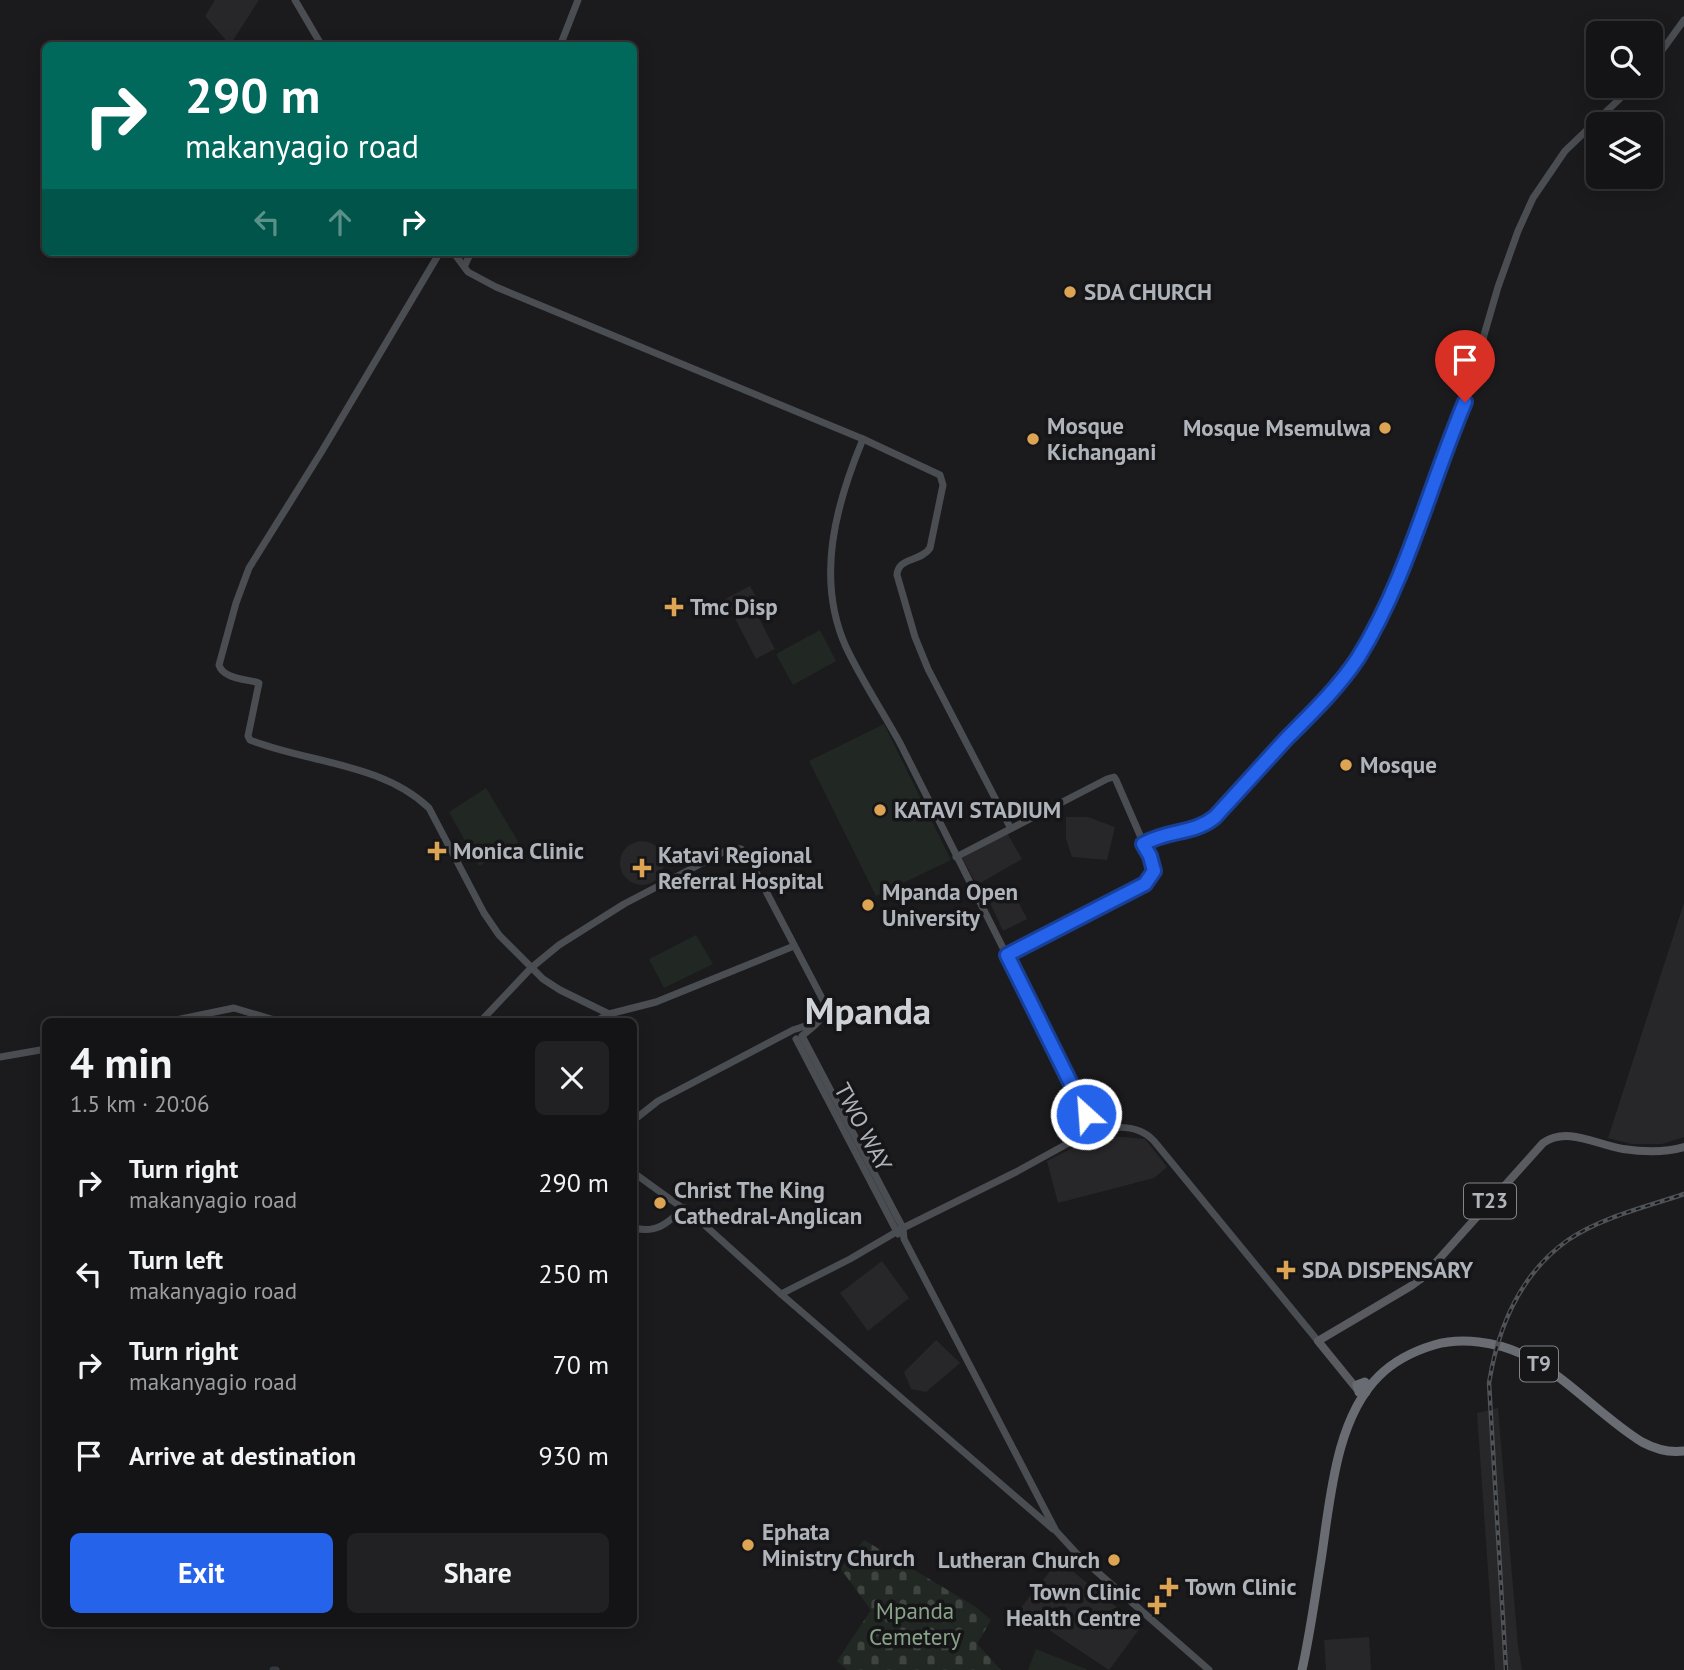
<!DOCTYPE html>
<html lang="en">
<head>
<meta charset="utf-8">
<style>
	body { margin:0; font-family:"PT Sans",sans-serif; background:#212123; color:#f1f3f6; height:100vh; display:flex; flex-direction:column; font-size:26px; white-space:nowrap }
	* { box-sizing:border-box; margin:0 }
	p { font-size:23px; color:#9d9ea1 }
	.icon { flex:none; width:38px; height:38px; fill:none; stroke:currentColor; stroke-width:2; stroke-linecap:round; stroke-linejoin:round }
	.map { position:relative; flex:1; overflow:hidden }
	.panel { position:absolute; left:42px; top:1018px; width:595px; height:609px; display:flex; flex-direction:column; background:#141416; border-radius:10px; box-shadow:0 4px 18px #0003,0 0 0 2px #333335 }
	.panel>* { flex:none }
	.hud { position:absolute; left:42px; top:42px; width:595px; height:214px; border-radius:10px; box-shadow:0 4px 18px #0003,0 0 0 2px #333335; background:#00695c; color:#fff; overflow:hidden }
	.tools { position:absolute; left:1586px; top:21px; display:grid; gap:14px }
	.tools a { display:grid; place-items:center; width:77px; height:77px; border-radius:10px; background:#141416; box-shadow:0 4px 18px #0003,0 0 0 2px #333335; font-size:35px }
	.pin { position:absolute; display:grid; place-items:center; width:60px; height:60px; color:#fff; margin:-72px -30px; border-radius:50% 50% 50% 0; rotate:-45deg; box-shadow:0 0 7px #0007 }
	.pin .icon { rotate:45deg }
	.me { position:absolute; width:77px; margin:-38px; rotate:334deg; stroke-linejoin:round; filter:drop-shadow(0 0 5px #0008) }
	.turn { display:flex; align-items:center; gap:24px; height:147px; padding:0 28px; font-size:32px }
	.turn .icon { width:91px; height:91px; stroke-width:2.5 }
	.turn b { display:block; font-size:49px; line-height:60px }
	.lanes { display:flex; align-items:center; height:66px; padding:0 28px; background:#0003; justify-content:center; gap:35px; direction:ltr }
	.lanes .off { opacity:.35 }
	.round { display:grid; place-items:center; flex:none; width:74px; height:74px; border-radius:10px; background:#212123 }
	.head { display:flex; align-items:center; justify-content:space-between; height:119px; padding:0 28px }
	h1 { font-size:42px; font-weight:800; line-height:52px }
	.action { display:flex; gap:14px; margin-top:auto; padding:14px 28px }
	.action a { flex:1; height:80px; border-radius:10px; background:#2563eb; color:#fff; font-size:28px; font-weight:800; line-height:80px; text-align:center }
	.action a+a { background:#212123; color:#f1f3f6 }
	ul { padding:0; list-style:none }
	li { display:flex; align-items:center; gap:21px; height:91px; padding:0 28px }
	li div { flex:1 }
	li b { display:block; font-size:26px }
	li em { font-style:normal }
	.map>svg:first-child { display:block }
	.built { fill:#27272a }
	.grass { fill:#212722 }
	.cemetery { fill:url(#cemetery-stones) }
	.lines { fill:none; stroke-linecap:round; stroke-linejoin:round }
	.river { stroke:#323a3f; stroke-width:7 }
	.secondary { stroke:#4a4d51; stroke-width:7 }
	.primary { stroke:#595b60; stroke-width:8 }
	.highway { stroke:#696c72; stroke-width:9 }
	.rail-casing { stroke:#4f5256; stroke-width:4.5 }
	.rail { stroke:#161618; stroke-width:2; stroke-dasharray:5; stroke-linecap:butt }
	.route-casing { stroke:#184099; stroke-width:18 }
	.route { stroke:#2563eb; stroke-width:12 }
	.poi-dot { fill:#dda453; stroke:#161618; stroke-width:2.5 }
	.labels { text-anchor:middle; stroke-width:7; stroke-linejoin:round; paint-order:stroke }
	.shield { fill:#161618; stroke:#818489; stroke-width:2 }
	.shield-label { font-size:21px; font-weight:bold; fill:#afb3ba }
	.poi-label { font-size:23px; font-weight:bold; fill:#afb3ba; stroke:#161618; text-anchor:start }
	.street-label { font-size:23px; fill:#afb3ba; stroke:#161618 }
	.park-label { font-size:23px; fill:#89a389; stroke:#161618 }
	.town-label { font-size:37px; font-weight:bold; fill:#cfd2d7; stroke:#161618 }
</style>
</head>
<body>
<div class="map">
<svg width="1684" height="1670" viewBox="0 0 1684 1670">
	<defs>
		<pattern id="cemetery-stones" width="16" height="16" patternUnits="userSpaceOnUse" patternTransform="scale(1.75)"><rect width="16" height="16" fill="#212722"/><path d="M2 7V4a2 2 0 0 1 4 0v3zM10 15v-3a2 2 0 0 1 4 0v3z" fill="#3f4440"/></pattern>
	</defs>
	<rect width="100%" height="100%" fill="#1b1b1d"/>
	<g class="built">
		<polygon points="215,0 259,0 230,45 205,16"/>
		<polygon points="750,586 758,600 752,605 775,649 756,659 725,599"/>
		<polygon points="1066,817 1088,817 1115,827 1107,860 1072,857 1066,839"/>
		<polygon points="1007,833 1022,859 977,885 962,858"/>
		<circle cx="642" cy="863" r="22"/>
		<polygon points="1010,885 1027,919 1003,931 987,896"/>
		<polygon points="1684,903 1684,1137 1662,1144 1631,1144 1608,1138"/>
		<polygon points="1099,1135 1145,1139 1167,1167 1154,1178 1058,1203 1047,1161"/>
		<polygon points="882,1261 909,1298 868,1331 840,1293"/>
		<polygon points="936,1340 960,1363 926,1392 911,1389 904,1372"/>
		<polygon points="1498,1408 1518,1646 1522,1670 1495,1670 1477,1413"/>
		<polygon points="1059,1560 1141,1627 1109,1670 1019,1610"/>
		<polygon points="1369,1637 1371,1670 1326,1670 1324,1640"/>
	</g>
	<g class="grass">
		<polygon points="820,630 836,661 793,685 776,654"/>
		<polygon points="884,724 951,860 876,896 809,761"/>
		<polygon points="486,788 519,843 479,866 449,812"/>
		<polygon points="696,935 713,964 664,988 649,959"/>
		<polygon points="1036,1649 1086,1669 1086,1670 1028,1670"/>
	</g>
	<polygon class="cemetery" points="864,1540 976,1607 991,1620 977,1644 1001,1670 847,1670 837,1661 871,1610 840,1568"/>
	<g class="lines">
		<polyline class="river" points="273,1670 276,1670"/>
		<g class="secondary">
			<polyline points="295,0 322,46"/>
			<polyline points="560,46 578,0"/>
			<polyline points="1650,67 1684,20"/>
			<path d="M440,252l-118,199 -73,117 -13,35 -17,62c4,14 28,14 40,18l-11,53 2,4c58,23 132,23 179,68l55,105 15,22 44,44 17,11 49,24"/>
			<path d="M453,252l15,20 28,15 367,152 77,36 3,10 -13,63c-9,14 -32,9 -33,27l18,62 13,32 82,158"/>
			<polyline points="465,265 471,252"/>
			<path d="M863,439c-27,65 -48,139 -17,208 16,34 37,65 55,98l194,386"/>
			<path d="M1143,844c25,-14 51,-10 72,-27l114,-122 27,-35 12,-20 43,-92 36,-105 31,-72 6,-36 14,-48 20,-56 15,-33 32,-47 68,-65"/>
			<polyline points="956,857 1107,779 1114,777 1116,780 1153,865 1152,876 1145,884 1007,955"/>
			<polyline points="166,1022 234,1008 281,1022"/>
			<path d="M480,1022l51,-54 28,-23 65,-41 107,-56 10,1 6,6 77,147c3,16 -10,24 -21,33"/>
			<polyline points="594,1022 609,1014 656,1002 794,946"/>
			<polyline points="796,1029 814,1023"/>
			<polyline points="802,1036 895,1213 903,1228 904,1239 1056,1531 1079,1556 1209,1670"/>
			<polyline points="796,1039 898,1234"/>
			<polyline points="0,1057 46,1049"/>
			<polyline points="634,1120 658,1101 793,1030"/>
			<polyline points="634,1173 699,1220 781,1294 1053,1529"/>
			<path d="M634,1228c22,6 34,-5 50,-20"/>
			<path d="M781,1294l69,-35 53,-31 113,-56 69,-38c23,-8 52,-12 69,7l164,200"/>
		</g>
		<path class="primary" d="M1357,1389l-39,-48 93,-55 11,-8 121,-135c24,-17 54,2 80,6 21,3 41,4 61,-2"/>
		<g class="highway">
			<polyline points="1366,1392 1359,1392 1357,1385 1365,1382 1367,1390"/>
			<path d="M1302,1670c8,-36 13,-73 19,-110 9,-58 14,-141 58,-184 15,-15 35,-25 55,-31 28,-8 62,-3 88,9 45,22 78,62 120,88 13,7 27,11 42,9"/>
		</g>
		<g class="rail-casing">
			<path id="rail" d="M1506,1670l-17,-287c9,-56 31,-109 79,-143 34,-23 78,-33 116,-46"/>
		</g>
		<use href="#rail" class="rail"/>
	</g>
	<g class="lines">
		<g class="route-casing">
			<path id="route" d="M1086,1114l-79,-159 138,-71 9,-13 -4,-15 -7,-12c26,-15 50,-9 72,-27 24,-26 48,-53 72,-79 25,-25 51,-50 71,-80 49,-79 71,-171 107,-256"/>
		</g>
		<use href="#route" class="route"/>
	</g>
	<g class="poi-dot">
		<circle cx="1070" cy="292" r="7"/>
		<circle cx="1385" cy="428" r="7"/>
		<circle cx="1033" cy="439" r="7"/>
		<path d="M670.5 596.5h7v7h7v7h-7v7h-7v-7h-7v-7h7z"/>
		<circle cx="1346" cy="765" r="7"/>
		<circle cx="880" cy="810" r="7"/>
		<path d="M433.5 840.5h7v7h7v7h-7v7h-7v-7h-7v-7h7z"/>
		<path d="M638.5 857.5h7v7h7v7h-7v7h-7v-7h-7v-7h7z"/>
		<circle cx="868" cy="905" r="7"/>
		<circle cx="660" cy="1203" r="7"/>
		<path d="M1282.5 1259.5h7v7h7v7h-7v7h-7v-7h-7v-7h7z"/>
		<circle cx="748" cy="1545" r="7"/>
		<circle cx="1114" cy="1560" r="7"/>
		<path d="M1165.5 1576.5h7v7h7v7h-7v7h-7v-7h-7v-7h7z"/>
		<path d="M1153.5 1594.5h7v7h7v7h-7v7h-7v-7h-7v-7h7z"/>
	</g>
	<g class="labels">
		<g class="shield">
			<rect x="1464" y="1183.5" width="52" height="35" rx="5"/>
			<rect x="1520" y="1346.5" width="38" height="35" rx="5"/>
		</g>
		<g class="shield-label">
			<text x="1490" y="1208">T23</text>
			<text x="1539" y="1371">T9</text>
		</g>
		<g class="poi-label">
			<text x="1084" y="300">SDA CHURCH</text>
			<text x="1047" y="434">Mosque<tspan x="1047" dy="26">Kichangani</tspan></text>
			<text x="1371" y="436" text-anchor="end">Mosque Msemulwa</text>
			<text x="690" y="615">Tmc Disp</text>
			<text x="1360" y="773">Mosque</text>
			<text x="894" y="818">KATAVI STADIUM</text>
			<text x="453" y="859">Monica Clinic</text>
			<text x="658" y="863">Katavi Regional<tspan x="658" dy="26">Referral Hospital</tspan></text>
			<text x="882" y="900">Mpanda Open<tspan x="882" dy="26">University</tspan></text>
			<text x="674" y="1198">Christ The King<tspan x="674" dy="26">Cathedral-Anglican</tspan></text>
			<text x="1302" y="1278">SDA DISPENSARY</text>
			<text x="762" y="1540">Ephata<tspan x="762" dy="26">Ministry Church</tspan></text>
			<text x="1100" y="1568" text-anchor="end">Lutheran Church</text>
			<text x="1185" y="1595">Town Clinic</text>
			<text x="1141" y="1600" text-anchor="end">Town Clinic<tspan x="1141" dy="26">Health Centre</tspan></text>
		</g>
		<g class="street-label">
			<text transform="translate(863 1127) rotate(62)" y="8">TWO WAY</text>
		</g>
		<g class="park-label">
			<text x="915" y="1619">Mpanda<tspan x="915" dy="26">Cemetery</tspan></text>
		</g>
		<g class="town-label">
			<text x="868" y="1024">Mpanda</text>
		</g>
	</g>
</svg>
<div class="tools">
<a><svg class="icon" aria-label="search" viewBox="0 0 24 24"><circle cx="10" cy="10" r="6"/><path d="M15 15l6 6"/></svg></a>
<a><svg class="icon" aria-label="layers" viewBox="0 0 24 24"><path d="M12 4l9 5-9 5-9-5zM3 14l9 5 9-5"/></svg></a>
</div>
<div class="pin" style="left:1465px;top:402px;background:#d93025"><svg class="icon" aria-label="arrive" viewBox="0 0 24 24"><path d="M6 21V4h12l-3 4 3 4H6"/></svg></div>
<svg class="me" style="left:1086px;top:1114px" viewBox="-20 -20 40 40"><circle r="17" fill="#2563eb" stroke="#fff" stroke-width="3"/><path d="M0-11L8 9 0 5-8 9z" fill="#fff"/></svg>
<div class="hud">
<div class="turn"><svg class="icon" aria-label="right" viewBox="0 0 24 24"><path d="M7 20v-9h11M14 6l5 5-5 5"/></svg><div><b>290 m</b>makanyagio road</div></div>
<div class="lanes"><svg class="icon off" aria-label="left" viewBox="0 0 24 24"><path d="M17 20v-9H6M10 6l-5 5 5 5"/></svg><svg class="icon off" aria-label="ahead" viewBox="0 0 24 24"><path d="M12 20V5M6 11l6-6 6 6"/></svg><svg class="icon" aria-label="right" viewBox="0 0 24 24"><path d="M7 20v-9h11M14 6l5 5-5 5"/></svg></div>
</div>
<section class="panel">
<div class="head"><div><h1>4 min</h1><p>1.5 km · 20:06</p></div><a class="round"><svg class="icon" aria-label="close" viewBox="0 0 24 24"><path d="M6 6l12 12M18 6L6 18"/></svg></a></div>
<ul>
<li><svg class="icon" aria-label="right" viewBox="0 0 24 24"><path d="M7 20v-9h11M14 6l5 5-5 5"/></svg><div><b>Turn right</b><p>makanyagio road</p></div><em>290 m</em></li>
<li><svg class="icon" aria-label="left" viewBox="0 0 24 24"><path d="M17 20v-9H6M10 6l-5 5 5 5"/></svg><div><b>Turn left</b><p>makanyagio road</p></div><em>250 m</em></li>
<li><svg class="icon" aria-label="right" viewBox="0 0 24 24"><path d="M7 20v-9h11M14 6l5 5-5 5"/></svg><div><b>Turn right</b><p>makanyagio road</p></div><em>70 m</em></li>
<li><svg class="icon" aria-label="arrive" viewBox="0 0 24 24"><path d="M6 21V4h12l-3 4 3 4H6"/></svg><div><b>Arrive at destination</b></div><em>930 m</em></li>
</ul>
<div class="action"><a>Exit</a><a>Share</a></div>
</section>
</div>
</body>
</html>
